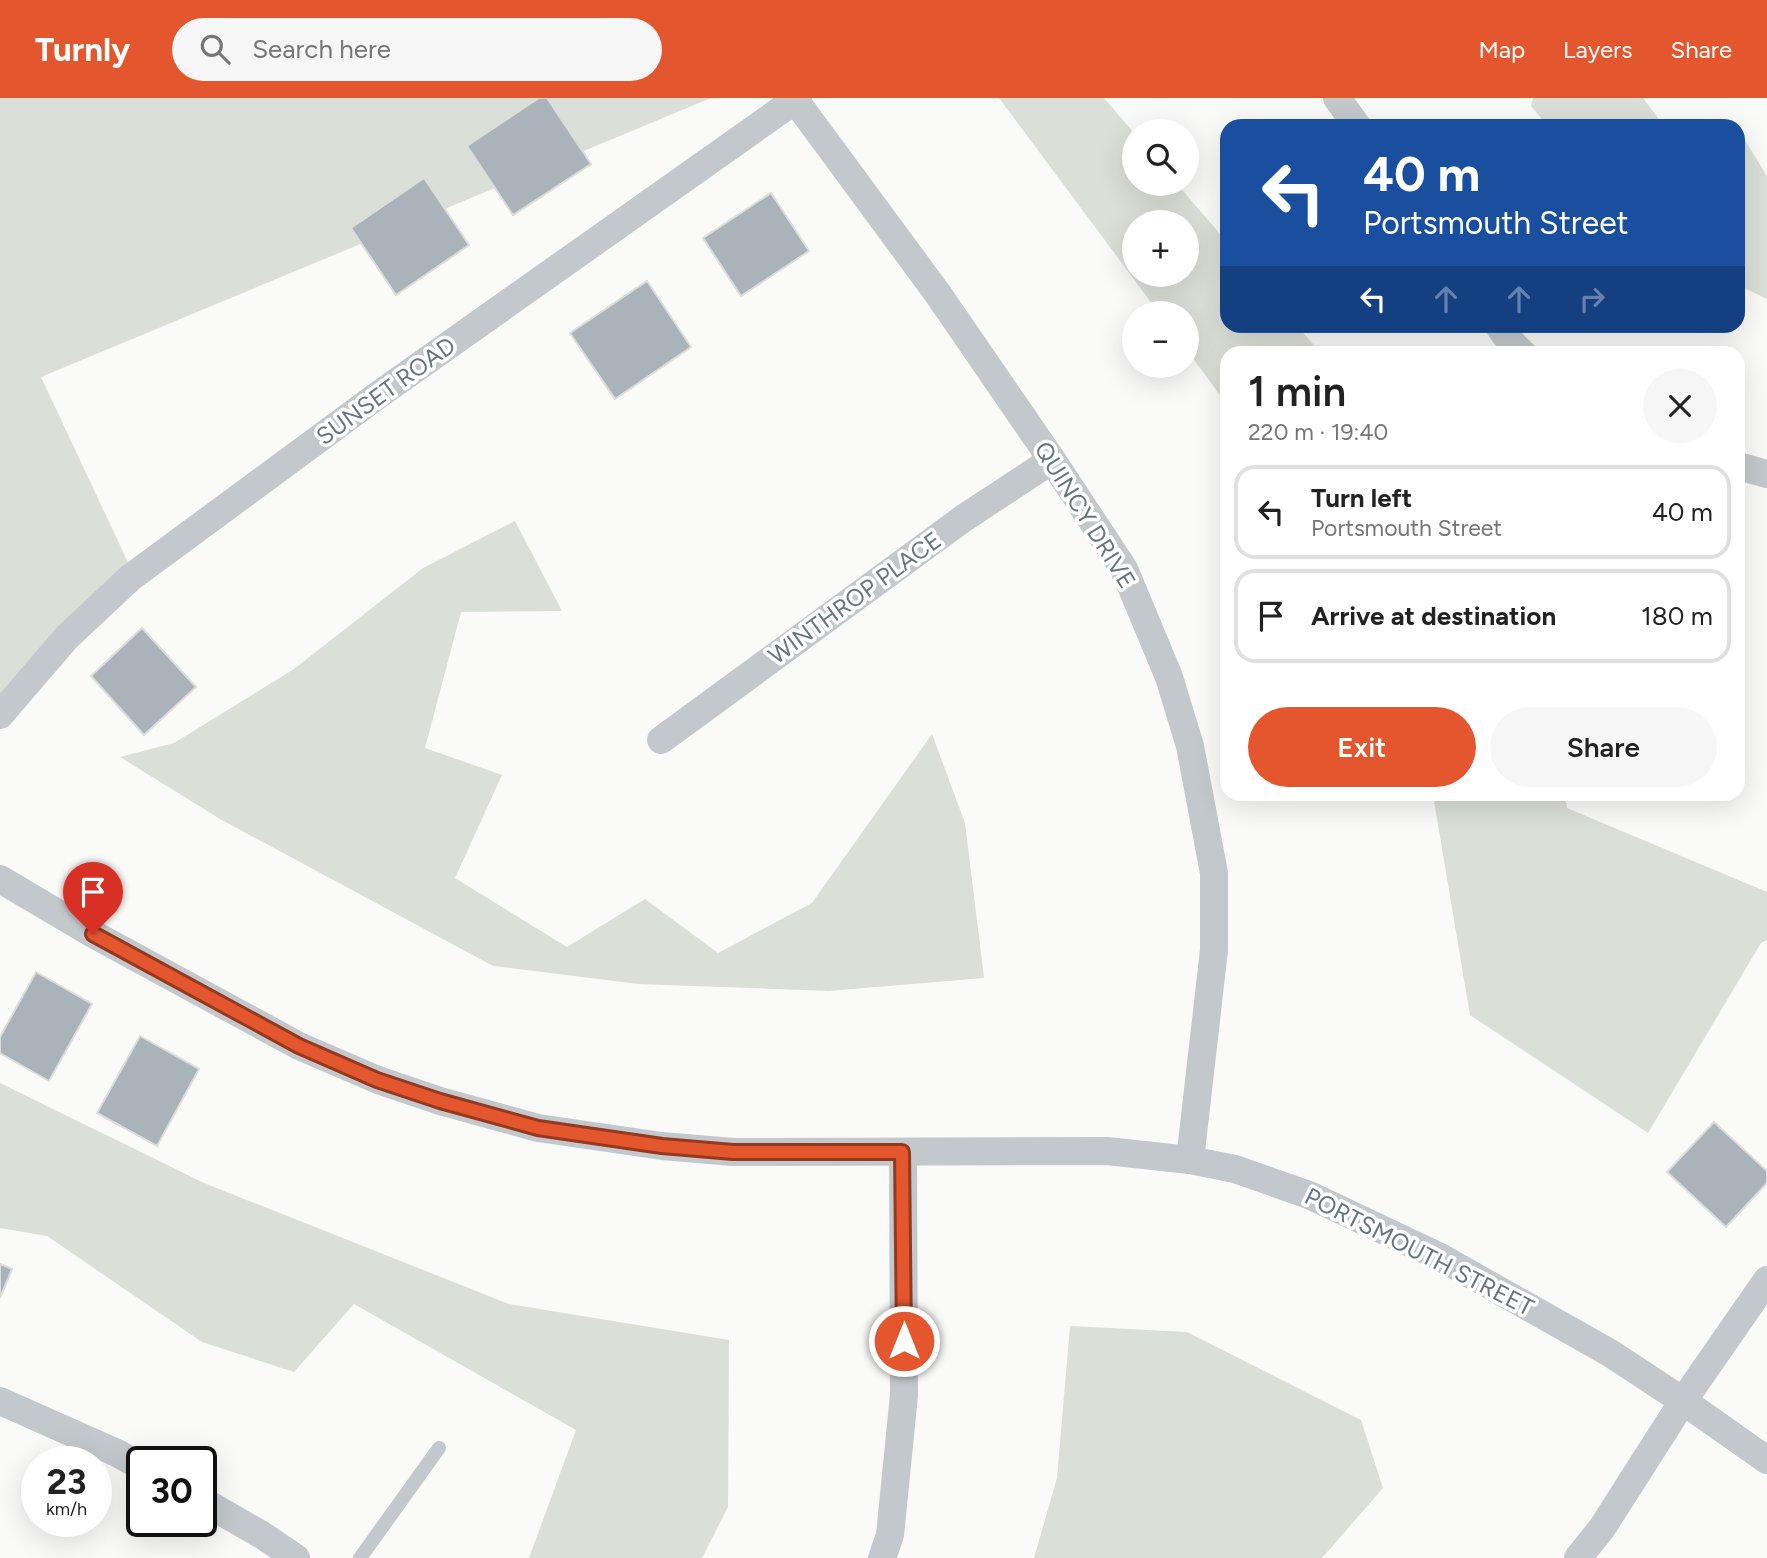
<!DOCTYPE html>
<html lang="en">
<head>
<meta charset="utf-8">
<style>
	body { margin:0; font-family:Figtree,sans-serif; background:#f6f6f6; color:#222; height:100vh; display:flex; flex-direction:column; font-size:26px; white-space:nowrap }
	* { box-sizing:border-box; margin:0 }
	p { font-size:23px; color:#767676 }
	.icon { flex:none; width:38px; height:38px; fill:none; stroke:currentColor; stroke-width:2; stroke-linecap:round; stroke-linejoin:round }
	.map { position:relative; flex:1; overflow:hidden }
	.side { position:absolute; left:1220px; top:248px; width:525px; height:455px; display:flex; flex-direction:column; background:#fff; border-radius:21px; box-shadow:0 7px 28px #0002 }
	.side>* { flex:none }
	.hud { position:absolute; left:1220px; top:21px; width:525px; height:214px; border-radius:21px; box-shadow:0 7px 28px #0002; background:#1a4fa0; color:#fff; overflow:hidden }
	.buttons { position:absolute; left:1122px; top:21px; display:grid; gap:14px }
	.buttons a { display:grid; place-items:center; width:77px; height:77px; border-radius:50%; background:#fff; box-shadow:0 7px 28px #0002; font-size:35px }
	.speed { position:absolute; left:21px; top:1348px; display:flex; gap:14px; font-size:35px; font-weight:700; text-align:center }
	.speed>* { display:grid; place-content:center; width:91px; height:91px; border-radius:50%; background:#fff; box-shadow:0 7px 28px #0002; line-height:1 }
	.speed small { font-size:18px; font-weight:400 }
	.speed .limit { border:4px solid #111; border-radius:10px; background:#fff; color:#111 }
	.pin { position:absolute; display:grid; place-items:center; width:60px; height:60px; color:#fff; margin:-72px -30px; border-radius:50% 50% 50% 0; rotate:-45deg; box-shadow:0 0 7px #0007 }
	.pin .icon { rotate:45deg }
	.me { position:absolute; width:77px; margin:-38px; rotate:0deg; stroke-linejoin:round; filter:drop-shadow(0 0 5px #0008) }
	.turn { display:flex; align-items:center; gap:24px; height:147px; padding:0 28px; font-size:32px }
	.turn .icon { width:91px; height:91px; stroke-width:2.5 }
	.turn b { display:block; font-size:49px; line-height:60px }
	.lanes { display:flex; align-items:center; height:66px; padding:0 28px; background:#0003; justify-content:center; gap:35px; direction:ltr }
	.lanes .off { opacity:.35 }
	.round { display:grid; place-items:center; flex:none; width:74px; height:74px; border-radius:37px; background:#f6f6f6 }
	.headline { display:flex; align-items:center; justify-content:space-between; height:119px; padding:0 28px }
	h1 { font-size:42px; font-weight:600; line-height:52px }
	.primary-button { display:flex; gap:14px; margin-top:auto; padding:14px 28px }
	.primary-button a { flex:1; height:80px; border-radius:42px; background:#e4572e; color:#fff; font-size:28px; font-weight:600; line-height:80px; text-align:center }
	.primary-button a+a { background:#f6f6f6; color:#222 }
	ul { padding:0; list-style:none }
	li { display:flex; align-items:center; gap:21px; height:94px; margin:0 14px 10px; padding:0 14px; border:4px solid #e0e0e0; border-radius:21px }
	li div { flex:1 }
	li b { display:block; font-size:26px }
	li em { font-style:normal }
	header { display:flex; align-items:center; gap:42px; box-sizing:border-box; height:98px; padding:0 35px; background:#e4572e; color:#fff }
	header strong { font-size:33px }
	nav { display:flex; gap:38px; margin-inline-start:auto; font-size:24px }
	.search { width:490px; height:63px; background:#f6f6f6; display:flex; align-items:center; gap:18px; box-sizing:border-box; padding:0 24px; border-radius:38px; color:#767676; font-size:26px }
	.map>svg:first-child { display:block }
	.green { fill:#dadfd7; fill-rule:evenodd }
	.building { fill:#aab3b9; stroke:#dcdcda; stroke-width:2 }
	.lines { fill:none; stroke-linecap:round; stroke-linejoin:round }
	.service { stroke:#c3c8cc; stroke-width:14 }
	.minor { stroke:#c3c8cc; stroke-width:28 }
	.route-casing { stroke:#94391e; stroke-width:18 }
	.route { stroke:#e4572e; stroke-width:12 }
	.labels { text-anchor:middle; stroke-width:7; stroke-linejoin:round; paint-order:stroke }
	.street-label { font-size:24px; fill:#657683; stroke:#fff }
</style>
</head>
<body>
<header>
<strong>Turnly</strong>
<div class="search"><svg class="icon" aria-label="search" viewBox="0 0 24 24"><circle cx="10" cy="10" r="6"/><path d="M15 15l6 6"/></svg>Search here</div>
<nav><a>Map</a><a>Layers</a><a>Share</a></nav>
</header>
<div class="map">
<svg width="1767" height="1460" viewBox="0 0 1767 1460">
	<rect width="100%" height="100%" fill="#fafaf8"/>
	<g class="green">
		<polygon points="0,0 711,0 41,279 133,475 0,622"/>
		<path d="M999,0h105l30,35v51h43l50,58v84h70l24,27 -94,1v51l-40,-55 -1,-37h-27zM1186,124v53h-52v-53z"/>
		<polygon points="1533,0 1643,0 1664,28 1548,28 1531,8"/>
		<polygon points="1738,31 1767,78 1767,201 1738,187"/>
		<polygon points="515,423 562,513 461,514 425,650 502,677 455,780 567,849 645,801 718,855 812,805 932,636 965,725 984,880 829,893 638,886 493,868 220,721 120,659 174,645 294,571 423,470"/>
		<polygon points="1433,697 1565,697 1567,710 1767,794 1767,842 1761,845 1648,1035 1470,917"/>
		<polygon points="0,985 204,1085 509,1206 729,1242 728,1409 702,1460 529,1460 576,1332 354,1206 294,1274 202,1244 47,1138 0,1130"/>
		<polygon points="1070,1228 1187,1234 1361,1322 1383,1390 1322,1460 1034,1460 1057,1380"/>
	</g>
	<g class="building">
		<polygon points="539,0 547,0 591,66 513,117 467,48"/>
		<polygon points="424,80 469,147 396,197 351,130"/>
		<polygon points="771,95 809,153 741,198 703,140"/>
		<polygon points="647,183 691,249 615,301 570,235"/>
		<polygon points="142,530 196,589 144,637 91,578"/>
		<polygon points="36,874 92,906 49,983 0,955 0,939"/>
		<polygon points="140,938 199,971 157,1048 97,1015"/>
		<polygon points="1714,1024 1767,1073 1767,1085 1726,1129 1667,1074"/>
		<polygon points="0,1166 12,1171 0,1200"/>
	</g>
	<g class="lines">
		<polyline class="service" points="360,1460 439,1350"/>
		<g class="minor">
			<polyline points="1337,0 1357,28"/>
			<polyline points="795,2 938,196 1052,362 1124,471 1169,579 1190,648 1214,775 1214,852 1190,1062"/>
			<polyline points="1499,228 1508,241 1523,256"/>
			<polyline points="1738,368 1767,376"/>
			<polyline points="0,617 67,539 130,480 381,295 798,0"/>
			<polyline points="661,642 964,420 1052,362"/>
			<polyline points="0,781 93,836 299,948 378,982 440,1003 538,1030 662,1048 733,1054 1107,1053 1190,1062 1235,1071 1309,1097 1440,1159 1610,1255 1683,1303 1767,1362"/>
			<polyline points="0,1303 117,1355 142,1369"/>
			<polyline points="201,1402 262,1437 296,1460"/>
			<polyline points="882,1460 890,1437 904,1297 903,1054"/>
			<polyline points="1578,1460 1602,1430 1683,1303 1767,1182"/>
		</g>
	</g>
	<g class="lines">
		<g class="route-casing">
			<polyline id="route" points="93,836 299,948 377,982 440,1003 538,1030 662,1048 733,1054 902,1054 904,1243"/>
		</g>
		<use href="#route" class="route"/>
	</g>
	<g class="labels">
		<g class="street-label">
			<text transform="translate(386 293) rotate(-36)" y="8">SUNSET ROAD</text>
			<text transform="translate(1085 417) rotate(58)" y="8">QUINCY DRIVE</text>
			<text transform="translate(855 500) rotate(-36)" y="8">WINTHROP PLACE</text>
			<text transform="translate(1419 1154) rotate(27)" y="8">PORTSMOUTH STREET</text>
		</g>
	</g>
</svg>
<div class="buttons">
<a><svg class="icon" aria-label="search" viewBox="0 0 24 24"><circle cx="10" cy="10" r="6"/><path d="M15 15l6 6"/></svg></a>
<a>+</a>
<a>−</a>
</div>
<div class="speed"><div>23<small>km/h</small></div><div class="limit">30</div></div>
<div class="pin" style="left:93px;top:836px;background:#d93025"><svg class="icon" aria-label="arrive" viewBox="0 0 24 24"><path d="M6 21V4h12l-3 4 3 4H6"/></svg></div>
<svg class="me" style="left:904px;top:1243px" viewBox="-20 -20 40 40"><circle r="17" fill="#e4572e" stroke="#fff" stroke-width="3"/><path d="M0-11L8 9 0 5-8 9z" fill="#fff"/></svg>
<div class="hud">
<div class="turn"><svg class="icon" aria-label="left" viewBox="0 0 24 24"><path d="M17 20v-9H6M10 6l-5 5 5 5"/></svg><div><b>40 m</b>Portsmouth Street</div></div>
<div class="lanes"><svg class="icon" aria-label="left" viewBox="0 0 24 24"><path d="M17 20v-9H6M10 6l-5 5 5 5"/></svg><svg class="icon off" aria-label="ahead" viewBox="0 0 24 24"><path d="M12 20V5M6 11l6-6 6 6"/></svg><svg class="icon off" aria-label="ahead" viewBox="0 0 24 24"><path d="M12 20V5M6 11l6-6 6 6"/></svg><svg class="icon off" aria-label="right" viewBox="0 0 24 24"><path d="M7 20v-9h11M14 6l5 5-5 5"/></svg></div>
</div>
<section class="side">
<div class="headline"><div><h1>1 min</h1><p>220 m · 19:40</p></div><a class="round"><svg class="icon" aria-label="close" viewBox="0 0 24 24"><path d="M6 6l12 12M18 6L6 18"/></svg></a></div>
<ul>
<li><svg class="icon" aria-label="left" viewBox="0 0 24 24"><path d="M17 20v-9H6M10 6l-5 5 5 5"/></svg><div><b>Turn left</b><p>Portsmouth Street</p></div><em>40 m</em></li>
<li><svg class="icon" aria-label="arrive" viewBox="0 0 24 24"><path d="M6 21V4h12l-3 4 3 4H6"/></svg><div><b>Arrive at destination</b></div><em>180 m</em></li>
</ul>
<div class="primary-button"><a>Exit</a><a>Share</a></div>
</section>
</div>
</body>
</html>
